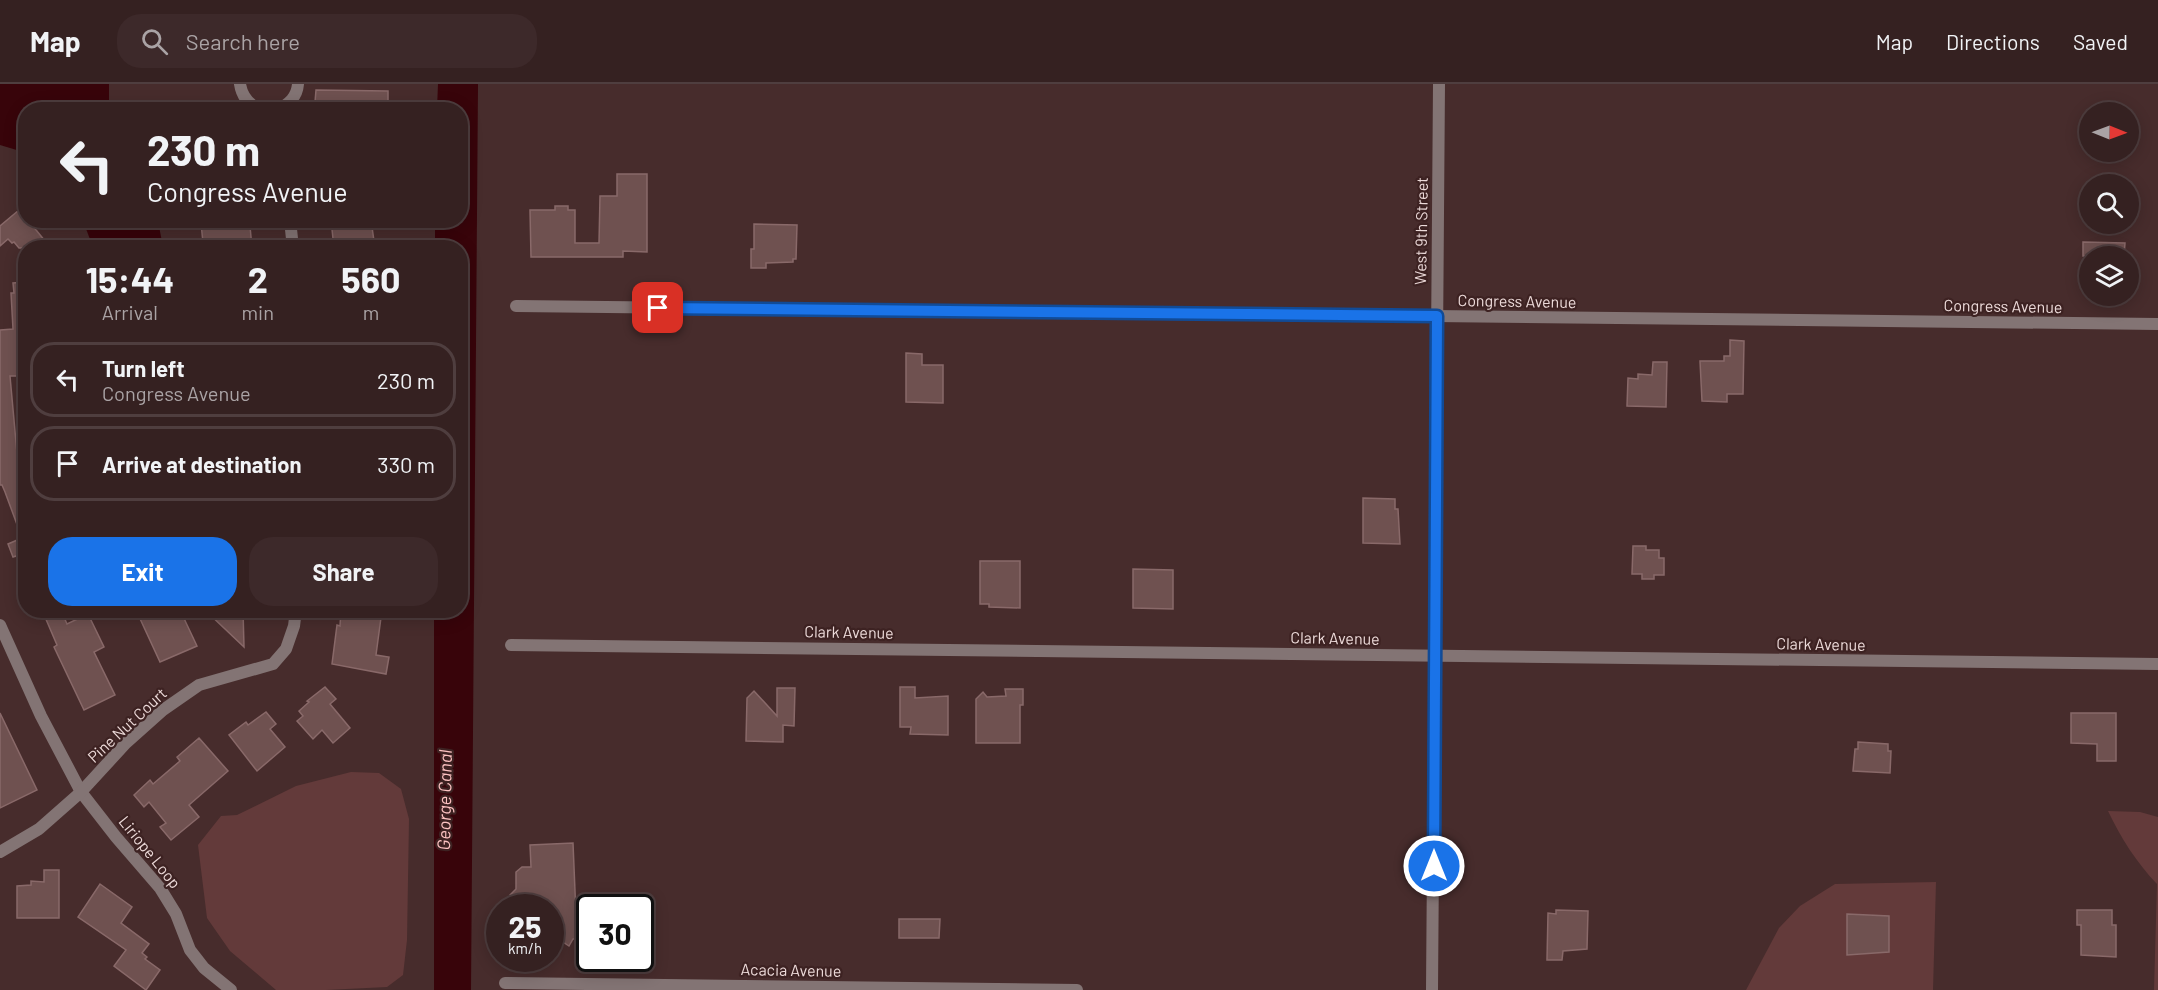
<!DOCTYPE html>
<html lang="en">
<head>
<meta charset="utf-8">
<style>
	body { margin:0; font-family:Barlow,sans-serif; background:#3d292a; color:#f1f3f6; height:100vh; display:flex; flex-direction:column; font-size:22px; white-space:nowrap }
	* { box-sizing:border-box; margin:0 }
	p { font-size:20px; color:#aaa3a5 }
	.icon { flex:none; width:33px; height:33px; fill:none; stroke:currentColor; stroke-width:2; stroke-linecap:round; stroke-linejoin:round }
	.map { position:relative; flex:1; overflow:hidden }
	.sheet { position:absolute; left:18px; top:156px; width:450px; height:378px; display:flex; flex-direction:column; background:#352121; border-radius:24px; box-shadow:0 3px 15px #0003,0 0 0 2px #4f3e3f }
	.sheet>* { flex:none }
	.hud { position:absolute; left:18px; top:18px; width:450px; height:126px; border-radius:24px; box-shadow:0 3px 15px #0003,0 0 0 2px #4f3e3f; background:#352121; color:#f1f3f6; overflow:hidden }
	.needle { width:39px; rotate:91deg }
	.buttons { position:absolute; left:2079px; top:18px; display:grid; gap:12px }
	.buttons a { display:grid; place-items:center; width:60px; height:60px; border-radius:50%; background:#352121; box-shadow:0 3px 15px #0003,0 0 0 2px #4f3e3f; font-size:30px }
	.speed { position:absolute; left:486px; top:810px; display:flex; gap:12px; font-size:30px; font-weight:700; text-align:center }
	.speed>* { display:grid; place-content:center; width:78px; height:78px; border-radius:50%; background:#352121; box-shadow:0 3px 15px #0003,0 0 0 2px #4f3e3f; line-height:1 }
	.speed small { font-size:15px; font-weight:400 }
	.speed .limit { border:3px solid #111; border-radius:9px; background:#fff; color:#111 }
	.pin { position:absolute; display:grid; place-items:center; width:51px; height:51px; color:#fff; margin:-26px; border-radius:12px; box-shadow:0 3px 9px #0006 }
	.me { position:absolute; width:66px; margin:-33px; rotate:0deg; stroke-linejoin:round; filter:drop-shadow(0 0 4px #0008) }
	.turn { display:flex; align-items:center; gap:21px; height:126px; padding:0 30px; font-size:27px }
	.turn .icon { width:78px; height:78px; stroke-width:2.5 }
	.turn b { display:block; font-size:42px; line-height:51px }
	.eta { display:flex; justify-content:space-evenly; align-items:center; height:102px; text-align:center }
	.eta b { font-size:36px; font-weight:700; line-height:42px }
	.cta { display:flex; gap:12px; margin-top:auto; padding:12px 30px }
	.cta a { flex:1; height:69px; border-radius:24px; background:#1a73e8; color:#fff; font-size:24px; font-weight:700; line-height:69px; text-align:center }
	.cta a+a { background:#3d292a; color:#f1f3f6 }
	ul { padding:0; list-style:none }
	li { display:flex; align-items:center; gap:18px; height:75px; margin:0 12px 9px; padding:0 18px; border:3px solid #4f3e3f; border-radius:24px }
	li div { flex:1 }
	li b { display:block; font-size:22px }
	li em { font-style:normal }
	header { display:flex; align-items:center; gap:36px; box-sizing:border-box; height:84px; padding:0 30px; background:#352121; border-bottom:2px solid #4f3e3f }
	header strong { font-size:28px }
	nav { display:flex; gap:33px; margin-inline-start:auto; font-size:21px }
	.search { width:420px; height:54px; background:#3d292a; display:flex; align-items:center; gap:15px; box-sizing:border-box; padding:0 21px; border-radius:24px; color:#aaa3a5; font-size:22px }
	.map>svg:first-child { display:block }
	.green { fill:#633a3a }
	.water { fill:#38040a }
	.building { fill:#6f5150; stroke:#896969; stroke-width:1.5 }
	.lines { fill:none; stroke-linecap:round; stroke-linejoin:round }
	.street { stroke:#837474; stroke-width:12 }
	.route-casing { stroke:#114b97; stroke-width:15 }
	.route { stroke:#1a73e8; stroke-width:10 }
	.labels { text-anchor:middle; stroke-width:4.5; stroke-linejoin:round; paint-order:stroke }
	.street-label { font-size:16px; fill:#ecdad9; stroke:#3d2222 }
	.water-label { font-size:18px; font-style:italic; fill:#fdc3c2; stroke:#3d2222 }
</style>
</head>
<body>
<header>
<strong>Map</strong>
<div class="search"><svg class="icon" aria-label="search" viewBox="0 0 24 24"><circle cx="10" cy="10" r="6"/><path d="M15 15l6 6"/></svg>Search here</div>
<nav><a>Map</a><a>Directions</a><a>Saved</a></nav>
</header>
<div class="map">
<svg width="2158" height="906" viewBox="0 0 2158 906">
	<rect width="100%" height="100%" fill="#472c2c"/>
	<g class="green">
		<polygon points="351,688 379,689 401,705 409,735 407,856 403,891 387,903 326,906 276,906 230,867 207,834 198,761 221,732 237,731 296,702"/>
		<path d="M2108,727l32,1 18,5v173h-4l3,-106c-21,-22 -36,-46 -49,-73z"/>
		<polygon points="1936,798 1933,906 1746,906 1779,844 1800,822 1835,800"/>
	</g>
	<g class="water">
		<polygon points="0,0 109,0 109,25 26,26 25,71 20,67 0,61"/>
		<polygon points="438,0 478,0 471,906 434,906 434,527 460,526 460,164 435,163 435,137 460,136 460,26 437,25"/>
		<polygon points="83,137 158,137 163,163 93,163"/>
	</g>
	<g class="building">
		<polygon points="316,6 388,7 388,26 341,26 341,18 315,18"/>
		<polygon points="617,90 647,90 647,168 623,167 623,173 531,173 530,126 555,126 555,122 568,122 568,126 575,126 575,159 599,159 600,112 617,112"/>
		<polygon points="19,126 26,136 28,136 45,157 37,164 19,164 14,158 12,159 8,155 0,162 0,142"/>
		<polygon points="226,136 243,136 243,143 250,142 252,164 215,164 214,158 203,159 201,139"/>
		<polygon points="331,136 371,136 375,164 334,164"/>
		<polygon points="754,140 797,141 796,175 793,175 793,178 766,179 766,184 751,184 751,165 754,165"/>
		<polygon points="2083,158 2125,159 2124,172 2083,172"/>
		<polygon points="26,198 26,263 20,263 21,292 10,292 17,369 26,367 26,492 16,472 13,473 8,460 22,454 5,408 2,401 0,401 0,246 13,245 11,209 14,209 13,199"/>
		<polygon points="1730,256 1744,257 1743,310 1727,310 1727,318 1702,317 1700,277 1724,277 1724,272 1730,272"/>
		<polygon points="906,269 922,270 922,281 943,281 943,319 906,318"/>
		<polygon points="1653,278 1667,278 1666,323 1627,322 1628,294 1638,295 1638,290 1652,291"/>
		<polygon points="1363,414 1395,415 1395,425 1398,425 1400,460 1363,459"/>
		<polygon points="1633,462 1646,462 1646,466 1659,466 1659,474 1664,474 1664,491 1654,491 1654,495 1642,495 1642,490 1632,490"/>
		<polygon points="980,477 1020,477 1020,524 989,523 989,520 980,520"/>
		<polygon points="1133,485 1173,486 1173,525 1133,524"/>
		<polygon points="42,526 61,526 67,540 88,530 104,563 94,568 115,611 84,626 54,563 57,561"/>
		<polygon points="136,526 155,526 157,533 170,526 180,526 197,562 160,578"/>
		<polygon points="205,526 243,526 244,563"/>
		<polygon points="341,526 382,526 376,571 389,573 386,590 332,580 337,541 340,542"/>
		<polygon points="325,603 336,615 330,620 350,644 333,659 322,646 313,655 297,637 303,632 299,627 309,618 307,617"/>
		<polygon points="900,603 915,603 915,614 948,612 948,651 910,650 911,643 900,643"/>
		<polygon points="777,604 795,604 794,642 783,641 783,658 746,657 747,614 754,607 777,632"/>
		<polygon points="1005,605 1023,605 1023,621 1020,621 1020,659 976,659 976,615 983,608 987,613 1006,612"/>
		<polygon points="266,628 276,640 270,645 285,663 257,687 229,651 246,638 248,641"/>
		<polygon points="0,629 37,706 0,724"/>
		<polygon points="2071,629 2116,629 2116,677 2097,677 2097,660 2071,659"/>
		<polygon points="199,654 228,687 189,721 199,733 171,756 160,743 166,739 149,718 144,723 134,711 150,696 153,700 180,677 177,673"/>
		<polygon points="1858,658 1888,660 1888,667 1891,667 1890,689 1853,687 1855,665 1858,665"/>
		<polygon points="573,759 577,855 573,855 569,862 560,856 555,829 550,830 550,824 516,824 516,818 510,811 516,805 516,788 522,783 531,783 530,761"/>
		<polygon points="44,786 59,786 59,834 17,834 17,802 31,801 31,797 44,798"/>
		<polygon points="100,800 132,823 121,839 149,860 142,869 147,873 145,875 160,886 146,906 114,882 126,866 78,833"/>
		<polygon points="1556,826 1588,827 1587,865 1563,867 1562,876 1547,876 1548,829 1556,830"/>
		<polygon points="2077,826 2112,826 2112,841 2116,841 2116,873 2081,871 2081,841 2077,841"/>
		<polygon points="1847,830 1889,832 1889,868 1847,871"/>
		<polygon points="899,835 940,835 939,854 899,854"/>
	</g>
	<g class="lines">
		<g class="street">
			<path d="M240,0c2,13 9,21 21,26"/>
			<path d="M277,26c12,-6 20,-13 21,-26"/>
			<polyline points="290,136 293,164"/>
			<polyline points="516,222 2158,240"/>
			<polyline points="0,541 41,632 81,708 116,753 160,804 176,830 190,866 204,884 231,906"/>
			<polyline points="511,561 2158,580"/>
			<polyline points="0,768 39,745 81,708 126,659 163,626 199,601 273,580 286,565 294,542 296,526"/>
			<polyline points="505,899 1077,906"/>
			<polyline points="1432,906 1439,0"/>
		</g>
	</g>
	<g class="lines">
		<g class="route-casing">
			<polyline id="route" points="658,224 1437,232 1434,782"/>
		</g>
		<use href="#route" class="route"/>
	</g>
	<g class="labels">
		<g class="street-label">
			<text transform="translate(1421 147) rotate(-89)" y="6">West 9th Street</text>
			<text transform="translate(1517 217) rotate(1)" y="6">Congress Avenue</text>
			<text transform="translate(2003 222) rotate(1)" y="6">Congress Avenue</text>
			<text transform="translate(849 548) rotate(1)" y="6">Clark Avenue</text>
			<text transform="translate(1335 554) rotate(1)" y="6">Clark Avenue</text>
			<text transform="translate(1821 560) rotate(1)" y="6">Clark Avenue</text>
			<text transform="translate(127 641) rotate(-43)" y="6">Pine Nut Court</text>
			<text transform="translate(150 768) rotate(51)" y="6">Liriope Loop</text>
			<text transform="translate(791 886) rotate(1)" y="6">Acacia Avenue</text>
		</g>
		<g class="water-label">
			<text transform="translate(445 716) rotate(-89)" y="6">George Canal</text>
		</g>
	</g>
</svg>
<div class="buttons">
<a><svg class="needle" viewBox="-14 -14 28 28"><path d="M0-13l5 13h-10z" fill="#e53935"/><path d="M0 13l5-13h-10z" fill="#aaa3a5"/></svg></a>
<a><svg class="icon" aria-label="search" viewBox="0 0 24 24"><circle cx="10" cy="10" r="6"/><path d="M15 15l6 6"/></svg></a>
<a><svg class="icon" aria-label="layers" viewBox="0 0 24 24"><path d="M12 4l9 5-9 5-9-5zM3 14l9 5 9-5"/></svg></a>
</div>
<div class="speed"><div>25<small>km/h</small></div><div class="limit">30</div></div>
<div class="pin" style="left:658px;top:224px;background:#d93025"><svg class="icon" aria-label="arrive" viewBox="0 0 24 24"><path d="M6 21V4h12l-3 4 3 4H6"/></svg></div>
<svg class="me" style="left:1434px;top:782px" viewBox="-20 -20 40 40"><circle r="17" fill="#1a73e8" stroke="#fff" stroke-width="3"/><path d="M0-11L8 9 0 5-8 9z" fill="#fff"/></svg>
<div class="hud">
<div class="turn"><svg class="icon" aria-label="left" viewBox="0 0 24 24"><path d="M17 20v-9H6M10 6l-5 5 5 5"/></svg><div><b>230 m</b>Congress Avenue</div></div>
</div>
<section class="sheet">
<div class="eta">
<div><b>15:44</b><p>Arrival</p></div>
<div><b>2</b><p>min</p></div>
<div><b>560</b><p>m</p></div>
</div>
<ul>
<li><svg class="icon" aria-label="left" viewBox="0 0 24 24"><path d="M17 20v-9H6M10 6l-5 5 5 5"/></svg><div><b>Turn left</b><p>Congress Avenue</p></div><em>230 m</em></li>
<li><svg class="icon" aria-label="arrive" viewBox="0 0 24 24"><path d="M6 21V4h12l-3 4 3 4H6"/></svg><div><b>Arrive at destination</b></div><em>330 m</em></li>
</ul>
<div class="cta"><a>Exit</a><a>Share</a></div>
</section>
</div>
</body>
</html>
